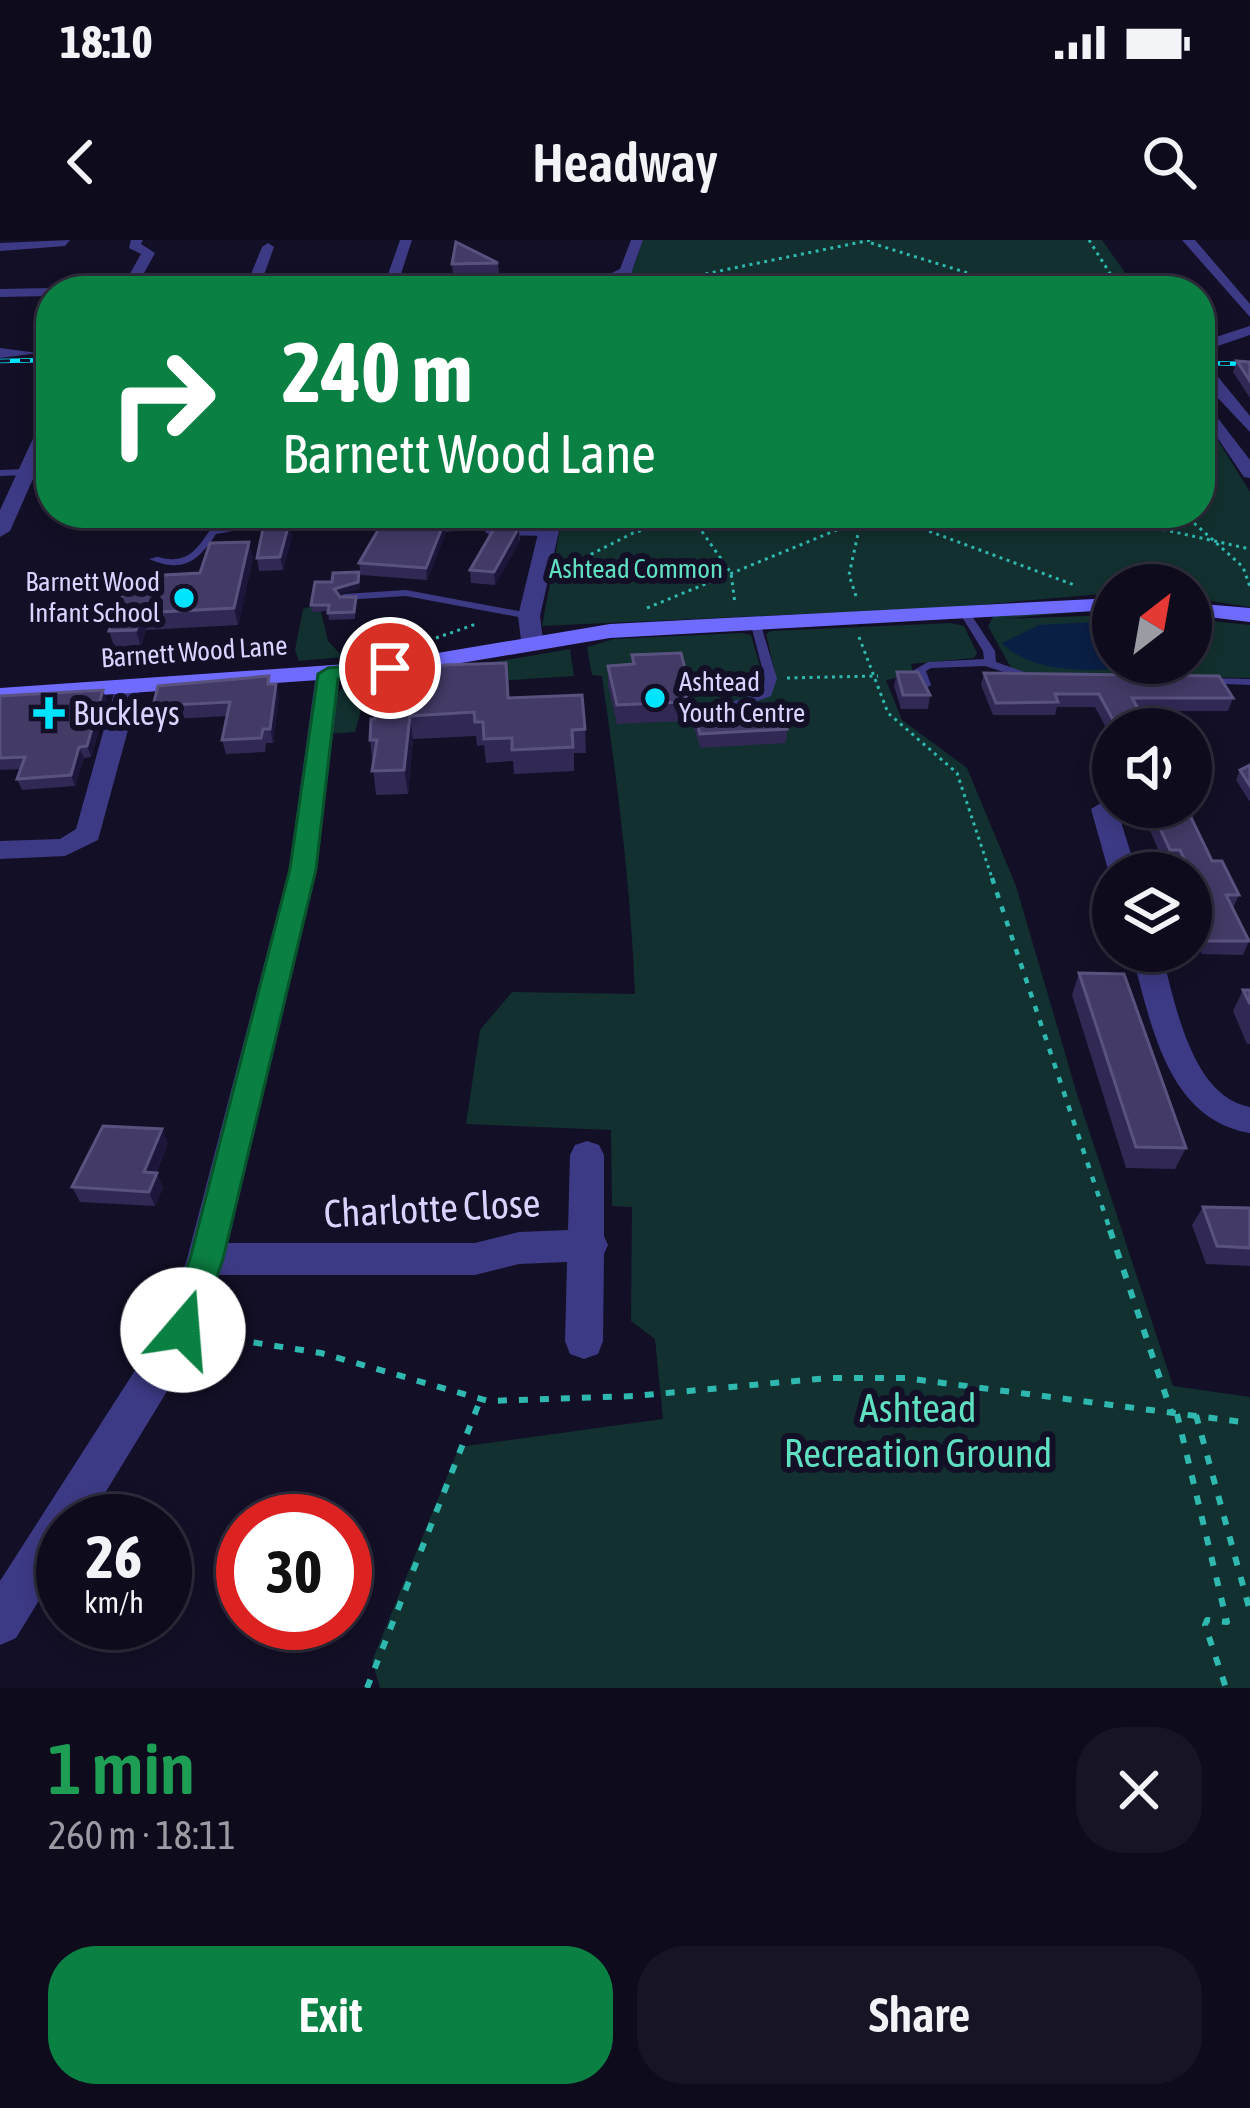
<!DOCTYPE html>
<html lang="en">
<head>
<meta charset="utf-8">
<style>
	body { margin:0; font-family:"Asap Condensed",sans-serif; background:#171425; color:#f1f3f6; height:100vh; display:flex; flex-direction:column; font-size:45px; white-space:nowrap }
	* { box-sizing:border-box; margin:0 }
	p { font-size:39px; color:#9b9ba3 }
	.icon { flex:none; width:66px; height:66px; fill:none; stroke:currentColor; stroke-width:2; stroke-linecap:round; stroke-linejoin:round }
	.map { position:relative; height:1448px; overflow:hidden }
	.panel { display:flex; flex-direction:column; background:#0e0b1c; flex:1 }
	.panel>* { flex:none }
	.banner { position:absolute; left:36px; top:36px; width:1179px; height:252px; border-radius:48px; box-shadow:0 6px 18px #0003,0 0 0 3px #2e2b3b; background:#0b8043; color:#fff; overflow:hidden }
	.needle { width:78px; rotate:31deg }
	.buttons { position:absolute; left:1092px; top:324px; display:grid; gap:24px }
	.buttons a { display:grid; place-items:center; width:120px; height:120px; border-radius:50%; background:#0e0b1c; box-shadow:0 6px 18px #0003,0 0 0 3px #2e2b3b; font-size:60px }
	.speed { position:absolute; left:36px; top:1254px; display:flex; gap:24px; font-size:60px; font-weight:700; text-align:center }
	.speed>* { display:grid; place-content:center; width:156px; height:156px; border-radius:50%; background:#0e0b1c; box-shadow:0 6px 18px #0003,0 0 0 3px #2e2b3b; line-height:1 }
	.speed small { font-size:30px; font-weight:400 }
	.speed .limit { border:18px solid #d22; background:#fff; color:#111 }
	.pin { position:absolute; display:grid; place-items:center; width:102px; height:102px; color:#fff; margin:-51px; border:6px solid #fff; border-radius:50%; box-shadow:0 3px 12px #0007 }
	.me { position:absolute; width:132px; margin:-66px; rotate:18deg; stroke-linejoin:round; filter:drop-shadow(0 0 9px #0008) }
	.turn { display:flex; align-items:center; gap:42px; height:252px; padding:0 48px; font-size:54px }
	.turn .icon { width:156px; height:156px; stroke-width:2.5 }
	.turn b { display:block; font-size:84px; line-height:102px }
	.round { display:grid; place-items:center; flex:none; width:126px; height:126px; border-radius:48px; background:#171425 }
	.headline { display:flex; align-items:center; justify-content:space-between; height:204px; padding:0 48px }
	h1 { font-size:72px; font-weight:600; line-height:90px; color:#1e9e55 }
	.cta { display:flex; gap:24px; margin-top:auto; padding:24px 48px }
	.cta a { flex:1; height:138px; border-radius:48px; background:#0b8043; color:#fff; font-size:48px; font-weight:600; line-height:138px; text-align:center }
	.cta a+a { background:#171425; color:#f1f3f6 }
	.status { display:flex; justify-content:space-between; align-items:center; height:84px; padding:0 60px; background:#0e0b1c; direction:ltr }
	.status svg { height:33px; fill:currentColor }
	header { display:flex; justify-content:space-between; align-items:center; height:156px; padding:0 48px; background:#0e0b1c; font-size:54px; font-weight:600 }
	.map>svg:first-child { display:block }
	.green { fill:#12302f }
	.water { fill:#0a1f44 }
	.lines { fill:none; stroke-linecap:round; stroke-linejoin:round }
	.path-far2 { stroke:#2fb8b0; stroke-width:3; stroke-dasharray:3 4.5; stroke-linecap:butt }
	.path-far1 { stroke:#2fb8b0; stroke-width:4.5; stroke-dasharray:6 9; stroke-linecap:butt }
	.path { stroke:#2fb8b0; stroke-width:6; stroke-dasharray:9 12; stroke-linecap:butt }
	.lane { fill:#3d3a85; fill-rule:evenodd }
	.street { fill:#3d3a85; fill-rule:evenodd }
	.secondary { fill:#6f6bff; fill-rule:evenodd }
	.rail-casing { stroke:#00e5ff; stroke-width:4.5 }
	.rail { stroke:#130f26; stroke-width:3; stroke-dasharray:10; stroke-linecap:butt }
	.wall { fill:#312854 }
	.shaded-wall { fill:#1d163a }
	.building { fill:#433a66; stroke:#5a527e; stroke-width:3 }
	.route { fill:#0b8043; stroke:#07532c; stroke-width:3 }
	.poi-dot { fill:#00e5ff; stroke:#130f26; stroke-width:4.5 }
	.labels { text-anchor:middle; stroke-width:12; stroke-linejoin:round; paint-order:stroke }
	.far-park-label { font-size:27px; fill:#5fe0c0; stroke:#130f26 }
	.far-poi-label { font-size:27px; fill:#d9d4ff; stroke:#130f26; text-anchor:end }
	.far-street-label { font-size:27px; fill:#d9d4ff; stroke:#130f26 }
	.poi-label { font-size:33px; fill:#d9d4ff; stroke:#130f26; text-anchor:start }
	.near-street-label { font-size:39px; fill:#d9d4ff; stroke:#130f26 }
	.near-park-label { font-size:39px; fill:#5fe0c0; stroke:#130f26 }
</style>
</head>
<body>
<div class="status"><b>18:10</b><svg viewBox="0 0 49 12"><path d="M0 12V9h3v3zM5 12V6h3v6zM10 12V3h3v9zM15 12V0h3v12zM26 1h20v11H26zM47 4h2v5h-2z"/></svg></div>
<header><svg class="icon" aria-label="back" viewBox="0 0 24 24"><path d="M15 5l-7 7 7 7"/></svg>Headway<svg class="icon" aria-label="search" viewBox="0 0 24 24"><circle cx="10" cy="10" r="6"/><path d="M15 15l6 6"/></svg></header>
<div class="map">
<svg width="1250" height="1448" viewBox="0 0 1250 1448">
	<rect width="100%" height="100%" fill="#130f26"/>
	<g class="green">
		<polygon points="643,0 1102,0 1138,51 595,51 634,27"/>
		<polygon points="1200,171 1250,252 1250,367 1191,358 1191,345 1113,345 1113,353 955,367 542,386 563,273 1200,273"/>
		<polygon points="313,366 321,372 328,401 343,417 299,421 295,410 303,369"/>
		<polygon points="1113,369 1000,379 1113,375 1113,423 1191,423 1191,379 1250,385 1250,438 1029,434 1011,428 988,386 994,375"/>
		<path d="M950,383l14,3 13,27 -3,5 -63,6 3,10 -28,6 16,40 65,48 49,118 61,208 96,292 77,11v291h-870l-8,-27 87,-214 204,-28 -8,-80 -24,-18 1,-114 -20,-1 -1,-76 -145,-6 14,-94 32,-38 123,2c-4,-107 -18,-212 -33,-318l-10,-1 -5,-28 27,-8 127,-6 10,2 11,38h13l-9,-39 5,-3z"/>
		<polygon points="570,409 574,436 383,448 362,466 355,492 328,494 336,452 344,448"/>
	</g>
	<path class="water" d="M1113,381v42h59c-50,5 -131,20 -170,-20l37,-18z"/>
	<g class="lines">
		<g class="path-far2">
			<polyline points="1089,0 1121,51"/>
			<polyline points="871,3 1026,51"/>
			<polyline points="648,51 690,37 871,0"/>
			<polyline points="689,273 731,333 735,364"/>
			<polyline points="880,273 1077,346"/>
			<polyline points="946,273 1161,289 1250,309"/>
			<polyline points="1183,273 1243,327 1250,347"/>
			<polyline points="564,328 633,293 700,273"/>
			<polyline points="856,356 849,335 861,280"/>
			<polyline points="647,368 878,273"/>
			<polyline points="859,397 888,473 957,533 993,641"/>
			<polyline points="436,398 476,384"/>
			<polyline points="787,438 878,436"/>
		</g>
		<polyline class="path-far1" points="992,638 1111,993"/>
		<g class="path">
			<polyline points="1110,990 1171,1171"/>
			<polyline points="212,1096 321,1113 488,1161 635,1156 828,1138 905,1138 1250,1183"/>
			<polyline points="1177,1174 1227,1382 1207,1380 1205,1385 1226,1448"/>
			<polyline points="1196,1175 1250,1371"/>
			<polyline points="367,1448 481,1158"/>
		</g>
		<g class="lane">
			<polygon points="0,230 26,229 31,232 26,235 0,236"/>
			<path d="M278,273h10l-5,9 -67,12c-19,29 -34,39 -67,25 16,-4 2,-2 20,0 21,2 30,-13 41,-29l66,-12z"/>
			<polygon points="487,290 549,290 554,293 549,296 490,295 485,292"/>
			<polygon points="406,350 529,373 534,376 529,379 406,356 344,360 339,357 344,354"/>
			<polygon points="964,369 968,370 995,411 996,422 1030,434 1030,438 1022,438 985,426 931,428 926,431 931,445 925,449 921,447 914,430 928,422 984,419 983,411 959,372"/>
			<polygon points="756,382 761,385 777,439 771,456 694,483 686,483 686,477 762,452 765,439 751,385"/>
			<polygon points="1206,438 1250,439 1250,445 1202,443 1202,439"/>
		</g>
		<g class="street">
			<polygon points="70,0 65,6 0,11 0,3"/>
			<polygon points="131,0 143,0 141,4 155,13 137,46 247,44 262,7 268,3 274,7 261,43 386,40 400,0 412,0 399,40 540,37 582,47 620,29 631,0 643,0 631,34 595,51 540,45 102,51 123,46 141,14 129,8"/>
			<polygon points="1182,0 1195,0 1250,64 1250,77"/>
			<polygon points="0,49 51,48 57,51 51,51 51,56 0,57"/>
			<polygon points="1250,86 1250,95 1200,112 1200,102"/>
			<polygon points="0,108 38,113 0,118"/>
			<polygon points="1200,129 1214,132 1250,176 1250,192 1200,139"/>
			<polygon points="1200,155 1250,220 1250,238 1244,237 1200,172"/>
			<polygon points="51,174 51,198 10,291 0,297 0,270 42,179"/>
			<polygon points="543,273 563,273 540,376 543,400 532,407 521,400 518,376"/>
			<polygon points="328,427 340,434 317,629 228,1003 475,1003 519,992 568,990 570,915 575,905 587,901 599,905 604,915 604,996 608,1005 604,1014 603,1101 598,1114 584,1119 570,1114 565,1101 567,1022 519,1024 475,1035 219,1035 197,1102 88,1281 63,1281 63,1321 16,1398 0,1405 0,1341 166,1082 187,1019 289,629 316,434"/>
			<polygon points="128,439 140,446 98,600 65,616 0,619 0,601 60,599 76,589 116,446"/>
			<polygon points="1104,561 1117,569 1137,633 1113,633 1113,639 1109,633 1091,569"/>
			<path d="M1131,711h30c14,49 29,145 89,156v26c-84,-14 -99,-111 -119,-182z"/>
		</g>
		<g class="secondary">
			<polygon points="1113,358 1113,370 610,398 390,435 0,462 0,448 390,421 610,384"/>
			<polygon points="1191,363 1250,368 1250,382 1191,375"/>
		</g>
		<g class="rail-casing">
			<g id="rail">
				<polyline points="0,121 51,120"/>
				<polyline points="1200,123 1250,124"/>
			</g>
		</g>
		<use href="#rail" class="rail"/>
	</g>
	<g class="wall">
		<polygon points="498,23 499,33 453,34 452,24"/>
		<polygon points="1237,121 1250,122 1250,158 1233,132"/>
		<polygon points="527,273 524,286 507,287 519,287 520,300 495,345 471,343 470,330 494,288 446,292 427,340 361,335 359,323 427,274"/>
		<polygon points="289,283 292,296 283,330 259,331 257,318"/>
		<polygon points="249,302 253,318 238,385 146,390 141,407 115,409 109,391"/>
		<polygon points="360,339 359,349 338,354 340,357 356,357 355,379 329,380 328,371 312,372 311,365 332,342"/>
		<polygon points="681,413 690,471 682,481 617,484 608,445 608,426 632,424 632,415"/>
		<polygon points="897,432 930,455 928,469 901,469 894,446"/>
		<polygon points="984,433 1233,458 1228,471 1139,471 1150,489 1113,489 1113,501 1095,467 1057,467 1055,475 993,475 981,445"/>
		<polygon points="276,444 279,458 273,503 266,503 265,512 226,514 222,500 227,476 157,480 153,466"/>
		<polygon points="393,446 508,458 585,489 586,513 574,513 574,531 514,534 513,521 486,523 484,505 477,506 476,496 413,499 408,554 376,555 370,500 375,479"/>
		<polygon points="0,456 107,461 91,517 84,518 75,546 22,550 17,539 21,529 0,530"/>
		<polygon points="695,473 787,489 786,503 700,508 694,487"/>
		<polygon points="1103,510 1113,510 1113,553 1099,524"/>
		<polygon points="1250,525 1250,562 1236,540 1240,530"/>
		<polygon points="1119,567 1197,567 1192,579 1212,621 1239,655 1233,668 1249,701 1243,715 1202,714 1191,689 1191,667 1193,665 1191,660 1191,633 1179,633 1174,623 1164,623 1145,579 1125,578"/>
		<polygon points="1079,733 1186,908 1175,929 1126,928 1072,755"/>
		<polygon points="1243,750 1250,750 1250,804 1247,804 1233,771"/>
		<polygon points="168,903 156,933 163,947 155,966 80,962 72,947"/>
		<polygon points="1203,967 1250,968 1250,1026 1206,1024 1192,985"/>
	</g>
	<g class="shaded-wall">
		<polygon points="445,280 446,292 427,340 426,328"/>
		<polygon points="289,283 292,296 283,330 280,317"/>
		<polygon points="519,287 519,304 495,345 494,332"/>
		<polygon points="249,302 253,318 238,385 234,368"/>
		<polygon points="359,332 359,349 335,355 334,349"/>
		<polygon points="141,373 146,390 141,407 136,390"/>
		<polygon points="276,444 279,458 273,503 270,489"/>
		<polygon points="103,450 107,461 91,517 87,506"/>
		<polygon points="691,452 690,471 682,481 682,462"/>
		<polygon points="410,476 413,499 408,554 404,530"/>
		<polygon points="79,507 84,518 75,546 71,535"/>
		<polygon points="162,889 168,903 150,946 144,932"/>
		<polygon points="157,933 163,947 155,966 149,952"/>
	</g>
	<g class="building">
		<polygon points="456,2 498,23 452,24"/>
		<polygon points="531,41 551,51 433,51 435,44 452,42"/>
		<polygon points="1237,121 1250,122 1250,141"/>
		<polygon points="388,273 427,274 523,273 445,280 426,328 359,323"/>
		<polygon points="289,283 280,317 257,318 264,284"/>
		<polygon points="495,287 519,287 494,332 470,330"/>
		<polygon points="249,302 234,368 141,373 136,390 109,391 128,337 200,333 210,303"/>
		<polygon points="359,332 358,342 334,349 340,357 356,357 354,372 328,373 329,365 311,365 315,342 332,342 333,333"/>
		<polygon points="681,413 691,452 682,462 617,465 608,426 634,424 632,415"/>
		<polygon points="506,423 508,458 582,455 585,489 572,490 573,507 512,510 512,498 484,499 483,482 475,482 474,472 410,476 404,530 372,531 377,500 370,500 371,479 375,479 378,438 393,446 400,433 432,431 444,425"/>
		<polygon points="897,432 918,432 930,455 903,455"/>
		<polygon points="984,433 1219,436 1233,458 1132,458 1150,489 1118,489 1099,454 1055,454 1058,462 996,463"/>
		<polygon points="269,436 268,444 276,444 270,489 263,489 261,498 222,500 230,462 153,466 158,446"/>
		<polygon points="103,450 87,506 79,507 71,535 17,539 25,517 0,518 0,456"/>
		<polygon points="780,468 787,489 700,494 695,473"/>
		<polygon points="1103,510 1113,510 1113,531"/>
		<polygon points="1250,525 1250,546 1240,530"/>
		<polygon points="1150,567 1186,567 1212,621 1222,621 1239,655 1226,655 1249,701 1208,701 1192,665 1205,665 1180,610 1170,610"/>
		<polygon points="1079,733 1124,734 1186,908 1136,907"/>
		<polygon points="1243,750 1250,750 1250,764"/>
		<polygon points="103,886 162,889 144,932 157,933 149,952 72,947"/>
		<polygon points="1203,967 1250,968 1250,1008 1217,1006"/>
	</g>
	<polygon class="route" points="390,422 397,423 397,432 338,439 316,629 223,1019 195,1101 183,1106 170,1101 165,1090 190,1019 290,629 318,434 328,428"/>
	<g class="poi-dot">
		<circle cx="184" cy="358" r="12"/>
		<circle cx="655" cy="458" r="12"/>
		<path d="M43 455h12v12h12v12h-12v12h-12v-12h-12v-12h12z"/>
	</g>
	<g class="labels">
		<g class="far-park-label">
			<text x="636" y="338">Ashtead Common</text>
		</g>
		<g class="far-poi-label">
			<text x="160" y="351">Barnett Wood<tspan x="160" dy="31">Infant School</tspan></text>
			<text x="679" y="451" text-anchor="start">Ashtead<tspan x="679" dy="31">Youth Centre</tspan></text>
		</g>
		<g class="far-street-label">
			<text transform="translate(194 412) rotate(-4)" y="9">Barnett Wood Lane</text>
		</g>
		<g class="poi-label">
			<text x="73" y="485">Buckleys</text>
		</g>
		<g class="near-street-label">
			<text transform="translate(432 968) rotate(-3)" y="14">Charlotte Close</text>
		</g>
		<g class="near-park-label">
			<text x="918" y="1182">Ashtead<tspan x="918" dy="45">Recreation Ground</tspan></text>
		</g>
	</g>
</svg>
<div class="buttons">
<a><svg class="needle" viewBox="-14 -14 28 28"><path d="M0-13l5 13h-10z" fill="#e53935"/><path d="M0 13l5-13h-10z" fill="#9b9ba3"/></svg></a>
<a><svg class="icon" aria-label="sound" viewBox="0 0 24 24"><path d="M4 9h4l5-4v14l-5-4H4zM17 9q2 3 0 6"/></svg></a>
<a><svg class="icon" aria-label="layers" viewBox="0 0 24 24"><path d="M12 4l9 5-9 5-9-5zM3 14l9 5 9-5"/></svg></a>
</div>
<div class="speed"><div>26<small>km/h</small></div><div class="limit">30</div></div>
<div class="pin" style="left:390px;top:428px;background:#d93025"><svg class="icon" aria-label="arrive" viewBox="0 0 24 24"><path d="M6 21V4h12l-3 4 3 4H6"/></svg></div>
<svg class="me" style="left:183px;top:1090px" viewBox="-20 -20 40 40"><circle r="19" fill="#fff"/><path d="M0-13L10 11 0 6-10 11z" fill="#0b8043"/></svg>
<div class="banner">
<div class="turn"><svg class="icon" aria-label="right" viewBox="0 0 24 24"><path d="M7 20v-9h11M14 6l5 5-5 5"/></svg><div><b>240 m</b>Barnett Wood Lane</div></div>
</div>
</div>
<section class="panel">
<div class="headline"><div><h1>1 min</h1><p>260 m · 18:11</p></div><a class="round"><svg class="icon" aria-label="close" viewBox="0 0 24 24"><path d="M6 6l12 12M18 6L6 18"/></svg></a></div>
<div class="cta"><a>Exit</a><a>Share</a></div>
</section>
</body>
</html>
